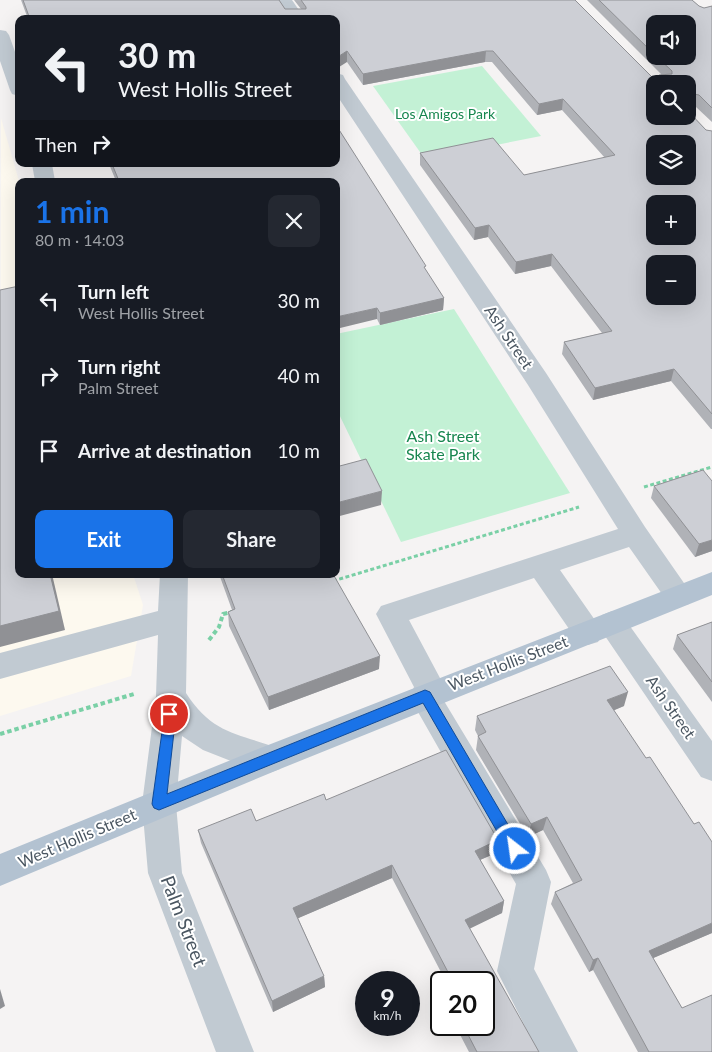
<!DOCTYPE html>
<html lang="en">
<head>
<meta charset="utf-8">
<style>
	body { margin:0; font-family:Lato,sans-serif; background:#242831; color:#f1f3f6; height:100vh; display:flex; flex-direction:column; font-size:19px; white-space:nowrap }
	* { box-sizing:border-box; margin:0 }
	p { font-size:16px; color:#9ea1a6 }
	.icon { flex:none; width:28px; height:28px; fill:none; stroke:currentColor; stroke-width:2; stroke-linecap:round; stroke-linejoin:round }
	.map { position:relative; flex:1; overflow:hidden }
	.panel { position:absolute; left:15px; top:178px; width:325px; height:400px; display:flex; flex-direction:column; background:#171b24; border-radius:10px; box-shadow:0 5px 20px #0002 }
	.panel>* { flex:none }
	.banner { position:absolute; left:15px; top:15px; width:325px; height:152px; border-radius:10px; box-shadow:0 5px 20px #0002; background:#171b24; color:#f1f3f6; overflow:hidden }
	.buttons { position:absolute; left:646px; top:15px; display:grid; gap:10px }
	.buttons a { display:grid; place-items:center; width:50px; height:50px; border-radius:10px; background:#171b24; box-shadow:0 5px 20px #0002; font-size:25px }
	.speed { position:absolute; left:355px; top:971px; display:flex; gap:10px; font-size:25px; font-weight:700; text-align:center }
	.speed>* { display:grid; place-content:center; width:65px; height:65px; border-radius:50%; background:#171b24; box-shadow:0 5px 20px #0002; line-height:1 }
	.speed small { font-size:12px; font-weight:400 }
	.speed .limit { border:2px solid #111; border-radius:8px; background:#fff; color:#111 }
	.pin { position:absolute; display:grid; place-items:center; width:42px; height:42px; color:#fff; margin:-21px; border:2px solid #fff; border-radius:50%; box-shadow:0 1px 5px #0007 }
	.me { position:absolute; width:55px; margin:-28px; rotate:330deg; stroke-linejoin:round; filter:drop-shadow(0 0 4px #0008) }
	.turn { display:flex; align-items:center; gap:18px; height:105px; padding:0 20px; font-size:22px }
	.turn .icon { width:65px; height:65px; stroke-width:2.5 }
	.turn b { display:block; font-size:35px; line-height:42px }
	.then { display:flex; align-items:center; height:48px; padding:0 20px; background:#0003; gap:10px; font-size:19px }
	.round { display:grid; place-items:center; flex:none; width:52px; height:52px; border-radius:10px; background:#242831 }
	.head { display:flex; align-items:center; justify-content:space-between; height:85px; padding:0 20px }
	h1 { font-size:30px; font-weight:700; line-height:38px; color:#1a73e8 }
	.cta { display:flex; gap:10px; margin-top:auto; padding:10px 20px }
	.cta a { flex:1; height:58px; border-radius:10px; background:#1a73e8; color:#fff; font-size:20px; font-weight:700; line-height:58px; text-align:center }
	.cta a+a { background:#242831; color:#f1f3f6 }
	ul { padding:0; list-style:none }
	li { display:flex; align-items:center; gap:15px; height:75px; padding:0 20px }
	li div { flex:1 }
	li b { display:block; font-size:19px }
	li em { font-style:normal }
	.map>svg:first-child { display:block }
	.commercial { fill:#fdf9ef }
	.green { fill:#c3f1d5 }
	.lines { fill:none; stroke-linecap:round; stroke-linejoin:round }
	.path-far1 { stroke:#7ad0a6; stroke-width:3; stroke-dasharray:4 2.5; stroke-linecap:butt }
	.path { stroke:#7ad0a6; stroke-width:4; stroke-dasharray:4.5 3; stroke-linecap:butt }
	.minor { fill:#c1cad2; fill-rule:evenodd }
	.major { fill:#b3c2d1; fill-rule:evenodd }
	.wall { fill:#b0b2b7; fill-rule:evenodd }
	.shaded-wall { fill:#909195 }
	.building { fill:#cdcfd5; stroke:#909195; fill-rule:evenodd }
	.route { fill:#1a73e8; stroke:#114b97 }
	.labels { text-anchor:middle; stroke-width:4; stroke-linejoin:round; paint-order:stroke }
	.far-park-label { font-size:14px; fill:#17864f; stroke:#fff }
	.street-label { font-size:16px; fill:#4a5661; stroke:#fff }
	.park-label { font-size:16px; fill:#17864f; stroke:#fff }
	.near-street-label { font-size:19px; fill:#4a5661; stroke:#fff }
</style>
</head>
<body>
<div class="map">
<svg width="712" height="1052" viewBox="0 0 712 1052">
	<rect width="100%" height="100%" fill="#f5f3f3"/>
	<polygon class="commercial" points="1,118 19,181 19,574 133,574 143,605 131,676 0,716"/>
	<g class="green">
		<polygon points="482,66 541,136 425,159 373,86"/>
		<polygon points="454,309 570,493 401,542 336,408 336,334"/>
	</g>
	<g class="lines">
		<g class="path-far1">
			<polyline points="644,487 712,467"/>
			<polyline points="333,581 579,507"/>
		</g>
		<g class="path">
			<polyline points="209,640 219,627 223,614 232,612"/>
			<polyline points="0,734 134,694"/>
		</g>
		<g class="minor">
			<polygon points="274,0 292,0 305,19 287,19"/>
			<polygon points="0,30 6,31 9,35 19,63 19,96 12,94 10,90 0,61"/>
			<polygon points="336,73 343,75 345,79 546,373 645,527 693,596 689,604 679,607 669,604 629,547 560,570 597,623 602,615 612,611 622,615 712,741 712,781 701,777 603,633 598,642 588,645 578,642 534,578 409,620 448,693 444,701 546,870 551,882 534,969 578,1052 538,1052 497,971 516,884 414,705 410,696 414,687 376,614 381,606 618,529 528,385 336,94"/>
			<polygon points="32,164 52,164 55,181 35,181"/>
			<path d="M160,574h28l-2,119c27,42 52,40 94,56l5,10 -5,10 -11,4 -33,-10 -33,-13 -21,-14 -6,68 6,69 72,179h-38l-68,-179 -6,-69 14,-108 2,-61 -158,44v-26l158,-42z"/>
		</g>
		<polygon class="major" points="712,572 712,595 280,769 0,886 0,854 258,749"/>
	</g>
	<g class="wall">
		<path d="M21,0h258l6,9h16l-7,-9h281l78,78 5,1 3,-5 -74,-74h105l7,6 5,2 8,-2v116l-16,-15 -8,-2v3v-24h-33l51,46 6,1v298h-1l-40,-48 -78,19 -31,-46 2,-12 38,-9 -51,-67 -36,8 -27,-37 -14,3 -54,-75v-12l104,22 81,-17 -43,-48 -25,5 -45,-53h-7l-122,23 -16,-23 -11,-43h-308zM655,24l33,32h-33z"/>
		<polygon points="109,164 336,164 426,271 444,298 443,310 380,325 377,319 336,181 116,181"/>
		<polygon points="654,486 712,551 695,557 651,498"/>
		<polygon points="219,574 333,574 379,669 269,710 229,626 228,612 232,610"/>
		<polygon points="712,622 712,702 673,649 677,635"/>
		<polygon points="624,706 614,710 712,933 653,958 682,1008 712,1052 638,1052 593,970 589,972 551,904 555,892 573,883 543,830 528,837 476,750 478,736 475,730 477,716"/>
		<polygon points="326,800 498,840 496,853 480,860 504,901 502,913 469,928 539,1052 469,1052 455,1025 484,1025 441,982 441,999 437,990 438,979 443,976 392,878 298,918 324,976 325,987 273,1012 201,843 198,830 256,821"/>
	</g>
	<g class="shaded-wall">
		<polygon points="347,51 347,62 336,69 336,58"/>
		<polygon points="486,51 485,62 363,85 363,74"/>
		<polygon points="563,99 562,110 537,115 539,104"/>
		<polygon points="264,179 264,181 252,181"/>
		<polygon points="489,225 488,237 474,240 475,228"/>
		<polygon points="552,254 551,266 515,274 516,262"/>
		<polygon points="444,298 443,310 380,325 380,313"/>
		<polygon points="377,308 377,319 336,329 336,317"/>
		<polygon points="674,369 671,381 593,400 595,388"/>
		<polygon points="382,491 381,505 336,517 336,503"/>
		<polygon points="712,540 712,551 695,557 699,544"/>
		<polygon points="50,574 52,574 65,630 0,647 0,626"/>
		<polygon points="380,656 379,669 269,710 268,697"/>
		<polygon points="628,692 624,706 603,715 607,700"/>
		<polygon points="547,817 543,830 528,837 531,824"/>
		<polygon points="498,840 496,853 473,863 475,851"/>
		<polygon points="392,865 392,878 294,920 293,908"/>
		<polygon points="504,901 502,913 463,932 465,920"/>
		<polygon points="712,923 712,933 644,962 649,951"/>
		<polygon points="598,958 593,970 589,972 593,960"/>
		<polygon points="324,976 325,987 273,1012 272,1001"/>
		<polygon points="0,989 5,1006 0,1009"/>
	</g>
	<g class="building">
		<path d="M23,0h256l6,9h21v-2l-5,-7h274l78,78 5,1 1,-4 13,-1v-3l-16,-15h32v-32h-33v31l-56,-55h93l7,6 5,2 8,-2v102l-13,-13 -10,-2v10h-1v-19h-33v32h33v-5l18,19 6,1v283l-38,-45 -79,19 -31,-46 48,-11 -60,-77 -36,8 -27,-37 -14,3 -55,-75 73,-15 31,37 91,-20 -52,-56 -24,5 -46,-53h-7l-123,23 -16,-23 -11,7v-39h-306zM655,144h33v32h-33zM655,204h33v32h-33zM655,264h33v32h-33z"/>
		<polygon points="336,125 426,266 424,267 444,298 380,313 377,308 336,317 336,181 265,181 264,179 252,181 119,181 112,164 336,164"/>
		<polygon points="19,286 19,574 50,574 59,611 0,626 0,290"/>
		<polygon points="366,459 382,491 336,503 336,467"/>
		<polygon points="703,470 712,481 712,540 699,544 654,486"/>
		<polygon points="222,574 333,574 380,656 268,697 228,612 235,609"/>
		<polygon points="712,622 712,682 677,635"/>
		<polygon points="610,666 628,692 607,700 646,758 650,757 694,824 699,822 712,842 712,923 649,951 682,1008 712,995 712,1052 649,1052 598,958 593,960 555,892 582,880 547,817 531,824 478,736 486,732 477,716"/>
		<polygon points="446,750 498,840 475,851 504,901 465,920 539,1052 477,1052 463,1025 484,1025 484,982 441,982 441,985 438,979 449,974 392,865 293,908 324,976 272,1001 198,830 251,809 256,821 324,794 326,800"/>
	</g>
	<polygon class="route" points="425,690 430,692 520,845 522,849 520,854 515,856 510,854 423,703 159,810 154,808 152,804 165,710 169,708 174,710 176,714 167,794"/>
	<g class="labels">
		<g class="far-park-label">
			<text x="445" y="119">Los Amigos Park</text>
		</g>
		<g class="street-label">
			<text transform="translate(509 337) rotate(56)" y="6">Ash Street</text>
			<text transform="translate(508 663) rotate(-21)" y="6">West Hollis Street</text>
			<text transform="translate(671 707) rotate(55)" y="6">Ash Street</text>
			<text transform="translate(77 838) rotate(-23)" y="6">West Hollis Street</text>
		</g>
		<g class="park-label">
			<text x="443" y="442">Ash Street<tspan x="443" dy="18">Skate Park</tspan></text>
		</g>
		<g class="near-street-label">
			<text transform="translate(184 921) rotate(69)" y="7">Palm Street</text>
		</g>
	</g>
</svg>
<div class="buttons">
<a><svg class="icon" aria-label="sound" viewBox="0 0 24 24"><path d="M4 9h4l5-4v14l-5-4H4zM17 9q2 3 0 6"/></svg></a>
<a><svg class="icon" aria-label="search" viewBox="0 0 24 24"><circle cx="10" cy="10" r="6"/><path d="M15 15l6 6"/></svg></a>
<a><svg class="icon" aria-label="layers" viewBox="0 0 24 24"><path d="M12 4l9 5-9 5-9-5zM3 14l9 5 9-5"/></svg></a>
<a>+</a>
<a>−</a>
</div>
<div class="speed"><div>9<small>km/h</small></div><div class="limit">20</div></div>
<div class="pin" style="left:169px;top:714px;background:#d93025"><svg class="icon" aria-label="arrive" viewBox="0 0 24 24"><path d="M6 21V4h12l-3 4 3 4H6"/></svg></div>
<svg class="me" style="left:515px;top:849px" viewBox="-20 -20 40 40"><circle r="17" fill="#1a73e8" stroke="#fff" stroke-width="3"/><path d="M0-11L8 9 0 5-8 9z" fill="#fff"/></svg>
<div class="banner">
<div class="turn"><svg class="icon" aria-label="left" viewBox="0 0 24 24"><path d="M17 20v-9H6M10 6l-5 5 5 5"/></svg><div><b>30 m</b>West Hollis Street</div></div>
<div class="then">Then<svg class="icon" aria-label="right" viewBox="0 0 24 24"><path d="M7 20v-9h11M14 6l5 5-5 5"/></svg></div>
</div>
<section class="panel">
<div class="head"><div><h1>1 min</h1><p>80 m · 14:03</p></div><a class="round"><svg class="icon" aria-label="close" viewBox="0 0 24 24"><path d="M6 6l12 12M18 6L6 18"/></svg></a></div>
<ul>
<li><svg class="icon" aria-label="left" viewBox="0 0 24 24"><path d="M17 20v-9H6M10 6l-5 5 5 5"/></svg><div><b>Turn left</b><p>West Hollis Street</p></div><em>30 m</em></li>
<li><svg class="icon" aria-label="right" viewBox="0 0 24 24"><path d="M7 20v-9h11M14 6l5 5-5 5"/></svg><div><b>Turn right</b><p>Palm Street</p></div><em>40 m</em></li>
<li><svg class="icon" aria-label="arrive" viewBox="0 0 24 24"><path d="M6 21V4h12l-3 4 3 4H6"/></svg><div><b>Arrive at destination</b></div><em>10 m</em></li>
</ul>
<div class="cta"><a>Exit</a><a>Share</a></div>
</section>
</div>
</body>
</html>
